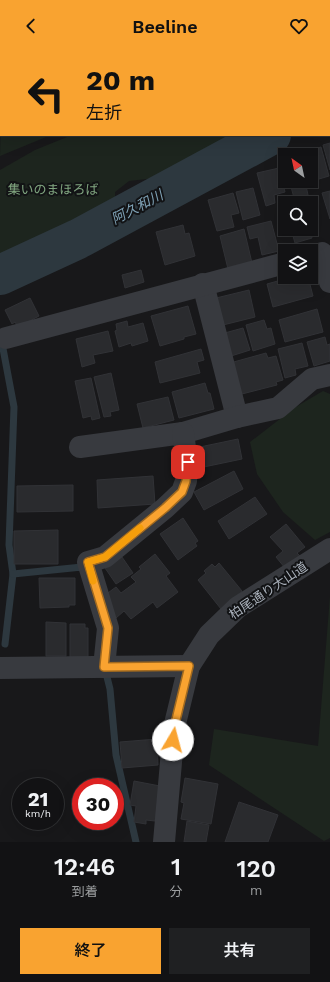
<!DOCTYPE html>
<html lang="ja">
<head>
<meta charset="utf-8">
<style>
	body { margin:0; font-family:"Work Sans","Noto Sans JP",sans-serif; background:#1f2022; color:#f1f3f6; height:100vh; display:flex; flex-direction:column; font-size:15px; white-space:nowrap }
	* { box-sizing:border-box; margin:0 }
	p { font-size:13px; color:#9c9ea0 }
	.icon { flex:none; width:22px; height:22px; fill:none; stroke:currentColor; stroke-width:2; stroke-linecap:round; stroke-linejoin:round }
	.map { position:relative; height:790px; overflow:hidden }
	.sheet { display:flex; flex-direction:column; background:#121214; flex:1 }
	.sheet>* { flex:none }
	.top-card { position:absolute; left:0px; top:0px; width:330px; height:84px; box-shadow:0 4px 16px #0002,0 0 0 1px #313234; background:#f9a330; color:#111; overflow:hidden }
	.needle { width:26px; rotate:327deg }
	.buttons { position:absolute; left:278px; top:96px; display:grid; gap:8px }
	.buttons a { display:grid; place-items:center; width:40px; height:40px; border-radius:0px; background:#121214; box-shadow:0 4px 16px #0002,0 0 0 1px #313234; font-size:20px }
	.speed { position:absolute; left:12px; top:726px; display:flex; gap:8px; font-size:20px; font-weight:700; text-align:center }
	.speed>* { display:grid; place-content:center; width:52px; height:52px; border-radius:50%; background:#121214; box-shadow:0 4px 16px #0002,0 0 0 1px #313234; line-height:1 }
	.speed small { font-size:10px; font-weight:400 }
	.speed .limit { border:6px solid #d22; background:#fff; color:#111 }
	.pin { position:absolute; display:grid; place-items:center; width:34px; height:34px; color:#fff; margin:-17px; border-radius:8px; box-shadow:0 2px 6px #0006 }
	.me { position:absolute; width:44px; margin:-22px; rotate:8deg; stroke-linejoin:round; filter:drop-shadow(0 0 3px #0008) }
	.turn { display:flex; align-items:center; gap:14px; height:84px; padding:0 20px; font-size:18px }
	.turn .icon { width:52px; height:52px; stroke-width:2.5 }
	.turn b { display:block; font-size:28px; line-height:34px }
	.eta { display:flex; justify-content:space-evenly; align-items:center; height:68px; text-align:center }
	.eta b { font-size:24px; font-weight:600; line-height:28px }
	.action { display:flex; gap:8px; margin-top:auto; padding:8px 20px }
	.action a { flex:1; height:46px; border-radius:0px; background:#f9a330; color:#111; font-size:16px; font-weight:600; line-height:46px; text-align:center }
	.action a+a { background:#1f2022; color:#f1f3f6 }
	header { display:flex; justify-content:space-between; align-items:center; height:52px; padding:0 20px; background:#f9a330; color:#111; font-size:18px; font-weight:600 }
	.map>svg:first-child { display:block }
	.green { fill:#1d251e }
	.lines { fill:none; stroke-linecap:round; stroke-linejoin:round }
	.stream { stroke:#2d383f; stroke-width:7 }
	.river { stroke:#2d383f; stroke-width:40 }
	.building { fill:#2a2b2e; stroke:#313236 }
	.street { stroke:#383a3f; stroke-width:22 }
	.secondary { stroke:#46494f; stroke-width:22 }
	.route-casing { stroke:#a26a1f; stroke-width:10 }
	.route { stroke:#f9a330; stroke-width:7 }
	.slow { stroke:#f59e0b; stroke-width:7 }
	.labels { text-anchor:middle; stroke-width:4; stroke-linejoin:round; paint-order:stroke }
	.park-label { font-size:13px; fill:#81a680; stroke:#121315 }
	.street-label { font-size:13px; fill:#a9b0ba; stroke:#121315 }
	.water-label { font-size:14px; font-style:italic; fill:#7fa2b6; stroke:#121315 }
</style>
</head>
<body>
<header><svg class="icon" aria-label="back" viewBox="0 0 24 24"><path d="M15 5l-7 7 7 7"/></svg>Beeline<svg class="icon" aria-label="heart" viewBox="0 0 24 24"><path d="M12 20l-8-8c-3-5 5-10 8-4 3-6 11-1 8 4z"/></svg></header>
<div class="map">
<svg width="330" height="790" viewBox="0 0 330 790">
	<rect width="100%" height="100%" fill="#18181a"/>
	<g class="green">
		<polygon points="51,0 175,0 51,1"/>
		<polygon points="1,64 1,83 51,83 0,104"/>
		<polygon points="72,83 233,83 155,126 129,129 115,140 115,149 84,168 0,213 0,118 35,98"/>
		<polygon points="323,339 330,342 330,480 315,488 283,460 257,422 250,390 294,356"/>
		<polygon points="330,544 330,786 324,789 209,713 214,677 318,694"/>
	</g>
	<g class="lines">
		<g class="stream">
			<polyline points="1,286 14,355 9,493 13,522 5,592"/>
			<polyline points="13,522 82,515 84,520"/>
			<polyline points="107,625 110,637 116,703 136,790"/>
		</g>
		<g class="river">
			<polyline points="329,52 330,52"/>
			<polyline points="0,223 78,187 271,83"/>
		</g>
	</g>
	<g class="building">
		<polygon points="330,91 330,118 323,93"/>
		<polygon points="321,95 329,124 309,130 309,129 311,129 311,103 306,103 308,103 307,99"/>
		<polygon points="285,111 285,129 305,129 308,143 294,146 290,131 285,133 280,112"/>
		<polygon points="279,116 285,140 274,143 275,151 266,154 257,121"/>
		<polygon points="253,136 260,163 243,168 236,140"/>
		<polygon points="330,139 330,167 322,141"/>
		<polygon points="233,141 239,161 231,163 234,175 217,179 208,148"/>
		<polygon points="271,169 279,199 262,203 258,185 250,187 247,175"/>
		<polygon points="183,173 185,182 189,181 195,204 165,213 156,180"/>
		<polygon points="244,177 252,211 228,217 220,184"/>
		<polygon points="291,177 309,177 312,186 295,191"/>
		<polygon points="141,218 144,230 125,236 122,223"/>
		<polygon points="292,225 293,228 308,225 313,244 273,255 267,232"/>
		<polygon points="249,238 255,265 219,274 212,247"/>
		<polygon points="30,246 39,264 18,275 15,270 12,272 5,258"/>
		<polygon points="188,254 196,282 184,285 184,287 160,294 151,264"/>
		<polygon points="317,257 323,280 285,290 279,268"/>
		<polygon points="264,268 267,277 271,276 275,292 253,299 246,273"/>
		<polygon points="127,269 128,275 143,271 148,289 132,294 131,291 119,295 115,279 117,278 116,272"/>
		<polygon points="243,276 250,298 228,305 221,282"/>
		<polygon points="108,279 113,299 93,303 95,311 82,315 76,287"/>
		<polygon points="325,285 327,293 330,292 330,309 314,314 307,290"/>
		<polygon points="302,291 308,314 295,317 296,323 285,326 278,297"/>
		<polygon points="201,297 204,308 197,310 200,321 160,331 155,310"/>
		<polygon points="266,301 268,306 276,304 283,328 276,330 277,333 238,343 230,311"/>
		<polygon points="111,321 119,358 110,360 111,364 104,365 94,325"/>
		<polygon points="91,326 100,366 92,368 91,364 83,366 75,329"/>
		<polygon points="205,331 208,341 210,341 214,357 179,366 172,340"/>
		<polygon points="168,345 174,368 143,376 137,352"/>
		<polygon points="238,387 242,407 199,416 195,396"/>
		<polygon points="234,419 243,437 204,458 194,440"/>
		<polygon points="153,424 155,452 98,456 97,428"/>
		<polygon points="73,433 73,459 17,460 17,434"/>
		<polygon points="255,445 267,462 229,487 218,469"/>
		<polygon points="183,466 198,489 195,491 197,494 178,508 160,482"/>
		<polygon points="286,472 305,495 297,501 300,504 285,516 276,505 283,499 270,485"/>
		<polygon points="58,478 58,512 14,512 14,479"/>
		<polygon points="155,502 170,521 166,524 178,540 157,556 153,550 131,567 124,559 116,566 101,546 116,535 121,541 136,530 131,525 141,517 139,515"/>
		<polygon points="122,505 133,521 116,532 105,516"/>
		<polygon points="219,511 242,539 221,557 198,528 206,521 204,519 212,512 215,515"/>
		<polygon points="39,526 75,526 75,553 69,553 69,555 40,556"/>
		<polygon points="46,570 66,571 66,604 46,604"/>
		<polygon points="70,572 85,572 85,576 88,576 88,607 70,607"/>
		<polygon points="157,687 158,713 122,716 120,690"/>
		<polygon points="185,726 218,732 211,772 181,767 184,751 181,750"/>
		<polygon points="134,729 160,734 155,769 146,768 146,772 134,770 136,754 130,753"/>
		<polygon points="239,750 278,763 268,790 225,790"/>
		<polygon points="187,769 209,773 206,790 184,790"/>
	</g>
	<g class="lines">
		<g class="street">
			<polyline points="322,201 330,230"/>
			<polyline points="203,232 237,365"/>
			<polyline points="6,286 285,211"/>
			<polyline points="80,395 183,381 237,365 278,356 312,327 330,323"/>
			<polyline points="104,615 108,576 88,510 105,505 165,456 182,440 186,429 187,410 183,381"/>
			<polyline points="0,616 189,614"/>
			<polyline points="164,790 174,676 189,614 209,583 238,555 330,497"/>
		</g>
		<polyline class="secondary" points="3,1 4,0"/>
	</g>
	<g class="lines">
		<g class="route-casing">
			<polyline id="route" points="173,688 174,676 189,614 104,615 108,576 88,510 105,505 165,456 182,440 186,429 188,410"/>
		</g>
		<use href="#route" class="route"/>
		<polyline class="slow" points="93,529 88,510 105,505 140,476"/>
	</g>
	<g class="labels">
		<g class="park-label">
			<text x="53" y="142">集いのまほろば</text>
		</g>
		<g class="street-label">
			<text transform="translate(268 538) rotate(-34)" y="5">柏尾通り大山道</text>
		</g>
		<g class="water-label">
			<text transform="translate(137 155) rotate(-28)" y="5">阿久和川</text>
		</g>
	</g>
</svg>
<div class="buttons">
<a><svg class="needle" viewBox="-14 -14 28 28"><path d="M0-13l5 13h-10z" fill="#e53935"/><path d="M0 13l5-13h-10z" fill="#9c9ea0"/></svg></a>
<a><svg class="icon" aria-label="search" viewBox="0 0 24 24"><circle cx="10" cy="10" r="6"/><path d="M15 15l6 6"/></svg></a>
<a><svg class="icon" aria-label="layers" viewBox="0 0 24 24"><path d="M12 4l9 5-9 5-9-5zM3 14l9 5 9-5"/></svg></a>
</div>
<div class="speed"><div>21<small>km/h</small></div><div class="limit">30</div></div>
<div class="pin" style="left:188px;top:410px;background:#d93025"><svg class="icon" aria-label="arrive" viewBox="0 0 24 24"><path d="M6 21V4h12l-3 4 3 4H6"/></svg></div>
<svg class="me" style="left:173px;top:688px" viewBox="-20 -20 40 40"><circle r="19" fill="#fff"/><path d="M0-13L10 11 0 6-10 11z" fill="#f9a330"/></svg>
<div class="top-card">
<div class="turn"><svg class="icon" aria-label="left" viewBox="0 0 24 24"><path d="M17 20v-9H6M10 6l-5 5 5 5"/></svg><div><b>20 m</b>左折</div></div>
</div>
</div>
<section class="sheet">
<div class="eta">
<div><b>12:46</b><p>到着</p></div>
<div><b>1</b><p>分</p></div>
<div><b>120</b><p>m</p></div>
</div>
<div class="action"><a>終了</a><a>共有</a></div>
</section>
</body>
</html>
